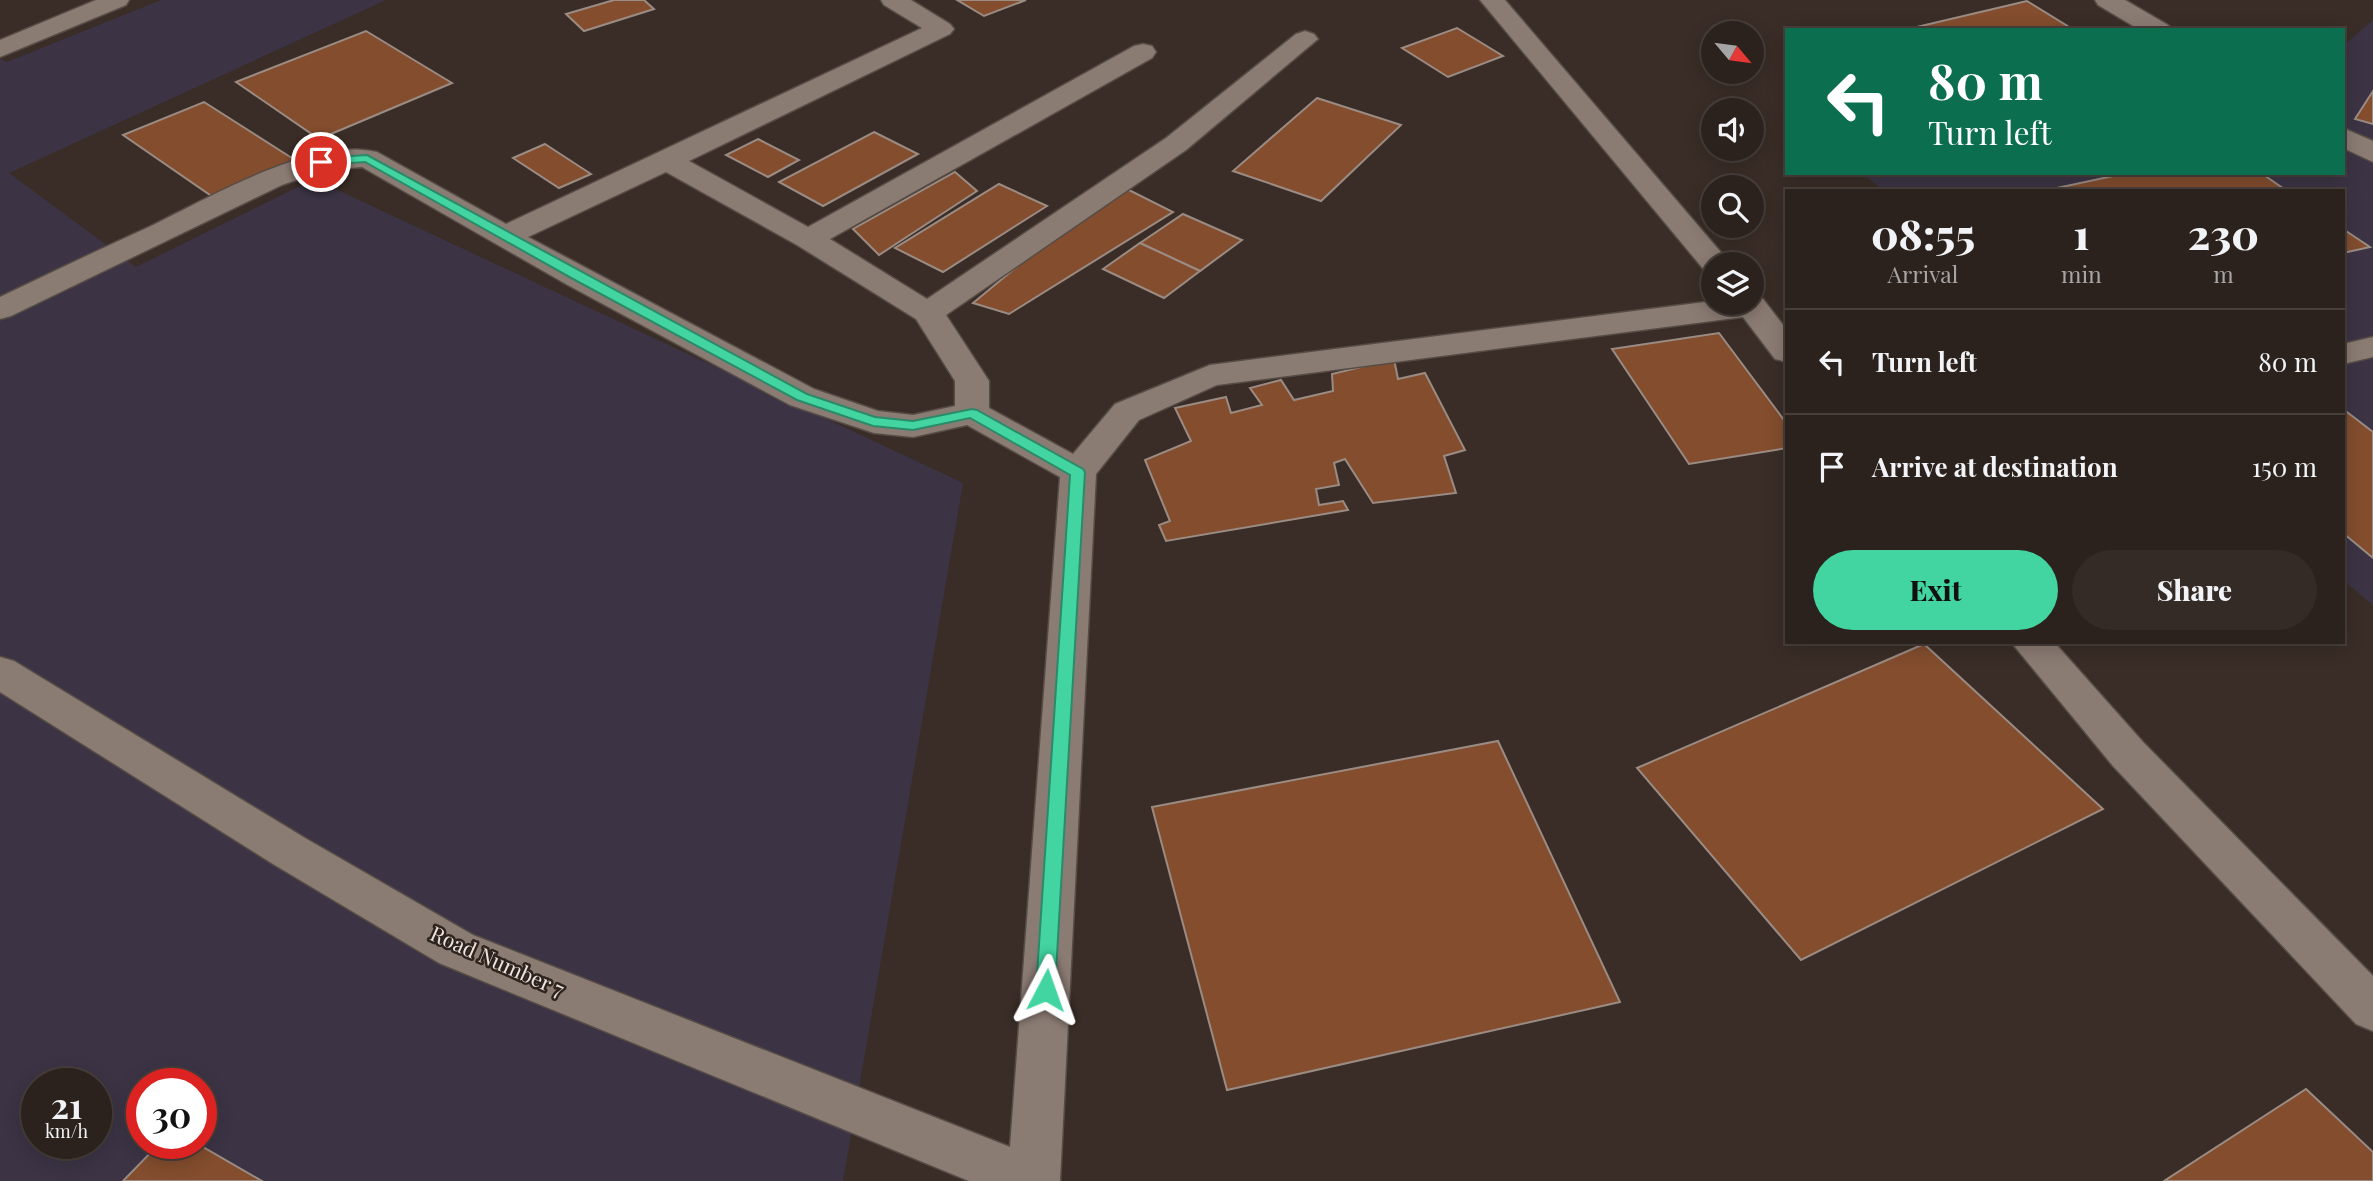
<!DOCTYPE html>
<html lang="en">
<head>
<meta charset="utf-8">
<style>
	body { margin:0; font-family:"Playfair Display",serif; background:#342a26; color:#f1f3f6; height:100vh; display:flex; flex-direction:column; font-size:26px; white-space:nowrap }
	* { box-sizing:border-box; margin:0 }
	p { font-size:23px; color:#a6a4a4 }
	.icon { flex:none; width:38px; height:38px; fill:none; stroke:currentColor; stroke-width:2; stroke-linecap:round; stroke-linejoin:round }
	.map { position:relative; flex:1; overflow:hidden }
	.sheet { position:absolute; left:1785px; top:189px; width:560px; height:455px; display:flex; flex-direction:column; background:#2c221d; border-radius:0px; box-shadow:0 4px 18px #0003,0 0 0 2px #483f3b }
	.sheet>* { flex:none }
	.guide { position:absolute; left:1785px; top:28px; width:560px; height:147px; border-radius:0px; box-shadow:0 4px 18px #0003,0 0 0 2px #483f3b; background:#0b6e4f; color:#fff; overflow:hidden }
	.needle { width:46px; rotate:119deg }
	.fabs { position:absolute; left:1701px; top:21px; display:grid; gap:14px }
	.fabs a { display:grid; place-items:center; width:63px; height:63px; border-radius:50%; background:#2c221d; box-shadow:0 4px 18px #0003,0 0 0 2px #483f3b; font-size:35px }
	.speed { position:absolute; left:21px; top:1068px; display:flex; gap:14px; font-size:35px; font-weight:700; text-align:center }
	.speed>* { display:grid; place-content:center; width:91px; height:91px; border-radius:50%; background:#2c221d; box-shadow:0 4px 18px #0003,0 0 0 2px #483f3b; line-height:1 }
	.speed small { font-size:18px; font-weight:400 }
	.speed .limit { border:10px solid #d22; background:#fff; color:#111 }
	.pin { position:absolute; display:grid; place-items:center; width:60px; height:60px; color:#fff; margin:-30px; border:4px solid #fff; border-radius:50%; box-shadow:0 2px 7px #0007 }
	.me { position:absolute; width:77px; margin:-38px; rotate:4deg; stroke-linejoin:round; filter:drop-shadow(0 0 5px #0008) }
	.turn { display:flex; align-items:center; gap:24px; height:147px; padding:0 28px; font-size:32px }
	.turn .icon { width:91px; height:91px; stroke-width:2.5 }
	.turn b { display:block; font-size:49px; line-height:60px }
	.eta { display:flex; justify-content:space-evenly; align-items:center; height:119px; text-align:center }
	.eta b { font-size:42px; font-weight:800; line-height:49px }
	.button { display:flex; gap:14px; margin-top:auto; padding:14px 28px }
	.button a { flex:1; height:80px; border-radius:42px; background:#42d4a1; color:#111; font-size:28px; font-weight:800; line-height:80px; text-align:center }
	.button a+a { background:#342a26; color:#f1f3f6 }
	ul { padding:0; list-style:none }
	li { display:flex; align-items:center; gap:21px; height:105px; padding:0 28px; border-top:2px solid #483f3b }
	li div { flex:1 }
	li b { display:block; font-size:26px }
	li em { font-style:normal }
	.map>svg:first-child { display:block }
	.industrial { fill:#3c3445; fill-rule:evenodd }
	.building { fill:#834d2e; stroke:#9a8b83; stroke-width:2 }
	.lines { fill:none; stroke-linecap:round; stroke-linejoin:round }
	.minor-casing { stroke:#564c46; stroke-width:3 }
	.minor { fill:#8a7b73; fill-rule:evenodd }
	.route { fill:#42d4a1; stroke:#2b8a69; stroke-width:2 }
	.labels { text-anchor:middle; stroke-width:5; stroke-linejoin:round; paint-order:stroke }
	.near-street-label { font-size:21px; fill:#ece4e0; stroke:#2f241d }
</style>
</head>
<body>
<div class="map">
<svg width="2373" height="1181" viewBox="0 0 2373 1181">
	<rect width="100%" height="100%" fill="#3a2d27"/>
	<g class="industrial">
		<path d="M161,0h225l-377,173 127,94 178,-88 649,304 -120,698h-843v-1122l7,3zM37,1083h59v60h-59zM142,1083h59v60h-59z"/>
		<polygon points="2373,20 2373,605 2343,580 2343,191 1884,191 1867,177 1881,173 2343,173 2343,46"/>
	</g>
	<g class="building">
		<polygon points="614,0 644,0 654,9 584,31 566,14"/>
		<polygon points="957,0 1026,0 984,16"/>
		<polygon points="2027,1 2074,30 1904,30"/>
		<polygon points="1457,28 1503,56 1448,77 1402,48"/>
		<polygon points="366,31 452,83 319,139 236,82"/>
		<polygon points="2373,91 2373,124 2355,119"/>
		<polygon points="1317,98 1401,125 1321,201 1233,171"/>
		<polygon points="204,102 295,160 213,197 123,135"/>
		<polygon points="874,132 918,154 823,206 779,182"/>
		<polygon points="758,139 799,160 768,177 726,155"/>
		<polygon points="545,144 591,174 559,188 513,158"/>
		<polygon points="955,172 977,191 879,255 853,229"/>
		<polygon points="2127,173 2261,173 2287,191 2043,191"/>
		<polygon points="999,184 1047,206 943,272 895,248"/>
		<polygon points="1117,184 1173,212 1009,314 973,303"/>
		<polygon points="1183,214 1242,240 1200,271 1140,243"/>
		<polygon points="2343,229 2370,247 2343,253"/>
		<polygon points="1140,243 1200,271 1164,298 1103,269"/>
		<polygon points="1719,333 1787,424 1787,448 1689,464 1612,349"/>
		<polygon points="1394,359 1398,379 1425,373 1465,450 1444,456 1456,493 1373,503 1345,459 1334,463 1339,485 1316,489 1319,505 1343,501 1348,510 1166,541 1159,525 1170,521 1145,460 1191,441 1175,408 1226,397 1231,413 1262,405 1250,388 1281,380 1294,400 1333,391 1332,374"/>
		<polygon points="2343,409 2373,432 2373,558 2343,533"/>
		<polygon points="1924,644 2103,809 1801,960 1637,768"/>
		<polygon points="1498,741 1620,1002 1227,1090 1152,807"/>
		<polygon points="2306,1089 2373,1152 2373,1181 2164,1181"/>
		<polygon points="160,1143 196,1143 262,1181 123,1181"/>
	</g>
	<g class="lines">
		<g class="minor-casing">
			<g id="minor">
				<polygon points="96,0 129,0 126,5 0,57 0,40"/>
				<path d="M881,0h30l39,24 4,5 -4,5 -261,127 119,66 326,-181 9,-2 9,2 4,6 -4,6 -322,181 97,60 239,-161 130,-104 9,-3 9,3 4,5 -132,111 -240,165 43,66v27l84,46 42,-50 95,-39 503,-64 39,2v-9l11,5 24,31v32l-12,-3 -32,-42 -526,68 -78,35 -43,54 -36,707h-91l-530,-218 -166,-99 -273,-172v-35l14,4 291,177 168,97 537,212 50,-670 -93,-52 -54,12 -39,-4 -84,-28 -224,-121 -204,-117 -37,3 -43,15 -271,131 -11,3v-22c50,-24 100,-48 151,-71 57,-28 163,-90 226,-74l129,72 416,-196 -38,-23zM666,172l131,73 119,74 39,62v25l-42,9 -35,-4 -64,-22 -286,-152z"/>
				<polygon points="1480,0 1505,0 1731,264 1713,264 1713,273 1705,271"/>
				<polygon points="2095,0 2125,0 2168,25 2172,30 2140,30 2098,5"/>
				<polygon points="2343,128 2373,141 2373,162 2343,148"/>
				<polygon points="2373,337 2373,357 2343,364 2343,344"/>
				<polygon points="2011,642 2054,642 2143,742 2373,976 2373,1031 2356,1024 2113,766"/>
			</g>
		</g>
		<use href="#minor" class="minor"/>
	</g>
	<polygon class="route" points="367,155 807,394 875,417 913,421 972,409 977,410 1083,469 1085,472 1055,990 1053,997 1046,999 1039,997 1036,990 1070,475 970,418 913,430 873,426 797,400 573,279 365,162 321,165 315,162 321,158"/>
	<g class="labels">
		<g class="near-street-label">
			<text transform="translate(497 962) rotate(24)" y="7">Road Number 7</text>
		</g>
	</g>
</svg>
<div class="fabs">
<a><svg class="needle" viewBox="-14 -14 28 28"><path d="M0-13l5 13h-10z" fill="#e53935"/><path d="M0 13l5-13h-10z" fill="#a6a4a4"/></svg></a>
<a><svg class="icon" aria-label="sound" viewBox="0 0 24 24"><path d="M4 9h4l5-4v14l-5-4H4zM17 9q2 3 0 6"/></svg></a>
<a><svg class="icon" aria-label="search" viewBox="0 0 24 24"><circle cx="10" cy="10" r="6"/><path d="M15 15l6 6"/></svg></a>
<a><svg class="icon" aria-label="layers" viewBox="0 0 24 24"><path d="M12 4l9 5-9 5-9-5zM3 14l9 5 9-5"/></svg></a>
</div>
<div class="speed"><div>21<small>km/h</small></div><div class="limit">30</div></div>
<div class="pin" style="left:321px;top:162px;background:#d93025"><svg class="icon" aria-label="arrive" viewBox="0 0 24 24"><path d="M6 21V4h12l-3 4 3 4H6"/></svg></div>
<svg class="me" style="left:1046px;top:990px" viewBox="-20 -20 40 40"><path d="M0-17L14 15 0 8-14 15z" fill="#42d4a1" stroke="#fff" stroke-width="4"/></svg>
<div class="guide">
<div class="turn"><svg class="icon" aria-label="left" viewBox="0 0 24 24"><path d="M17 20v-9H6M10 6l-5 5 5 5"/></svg><div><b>80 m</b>Turn left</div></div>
</div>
<section class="sheet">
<div class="eta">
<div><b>08:55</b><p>Arrival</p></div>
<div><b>1</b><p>min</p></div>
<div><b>230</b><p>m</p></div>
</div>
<ul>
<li><svg class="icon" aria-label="left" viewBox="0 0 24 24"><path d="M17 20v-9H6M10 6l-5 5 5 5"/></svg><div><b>Turn left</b></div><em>80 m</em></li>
<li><svg class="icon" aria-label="arrive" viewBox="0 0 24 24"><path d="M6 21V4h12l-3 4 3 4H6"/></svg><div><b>Arrive at destination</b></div><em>150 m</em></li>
</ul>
<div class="button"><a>Exit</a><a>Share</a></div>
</section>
</div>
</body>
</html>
